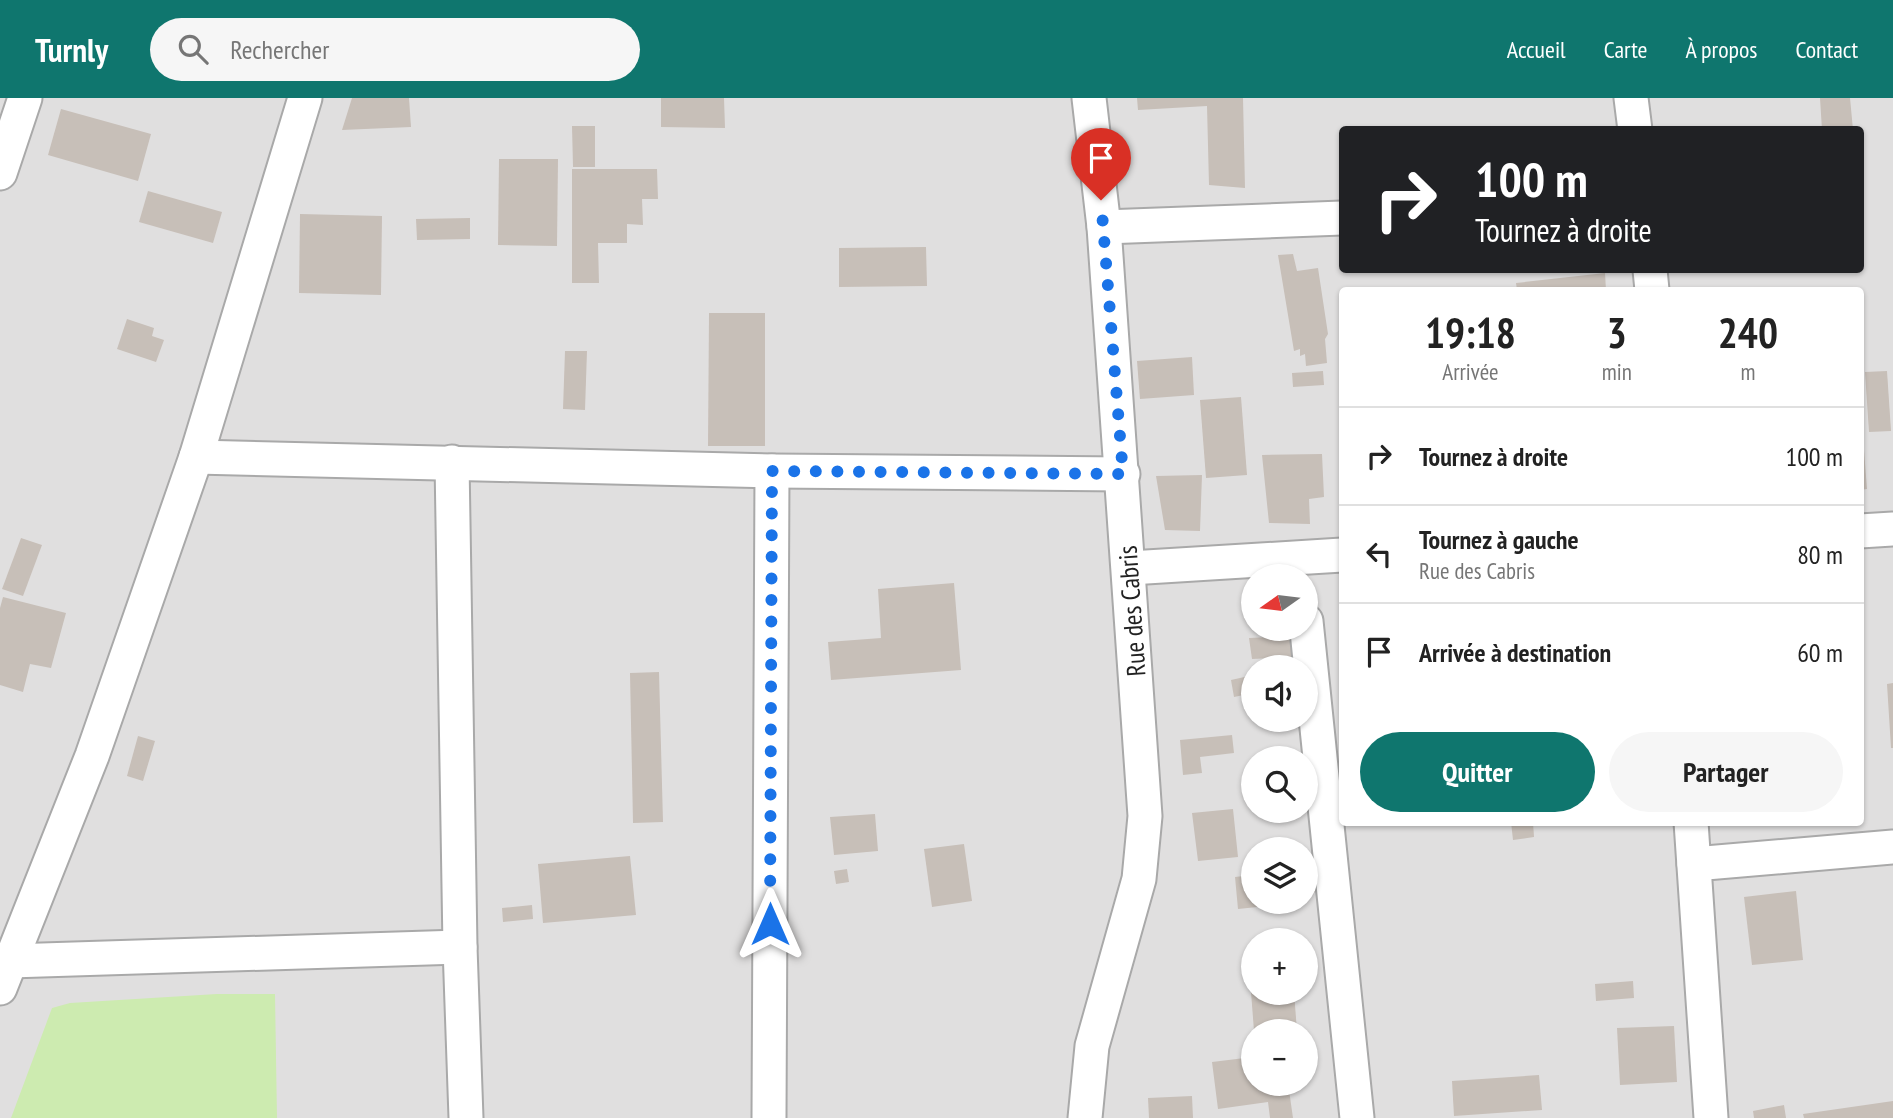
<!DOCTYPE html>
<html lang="fr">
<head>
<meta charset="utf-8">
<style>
	body { margin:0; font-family:"PT Sans Narrow",sans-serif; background:#f6f6f6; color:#222; height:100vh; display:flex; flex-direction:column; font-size:26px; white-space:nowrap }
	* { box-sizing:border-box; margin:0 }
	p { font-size:23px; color:#767676 }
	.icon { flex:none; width:38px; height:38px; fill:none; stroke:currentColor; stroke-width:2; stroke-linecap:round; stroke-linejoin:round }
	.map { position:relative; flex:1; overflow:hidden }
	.drawer { position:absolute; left:1339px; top:189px; width:525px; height:539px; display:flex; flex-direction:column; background:#fff; border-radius:7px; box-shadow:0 2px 5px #0004 }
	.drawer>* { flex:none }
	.hud { position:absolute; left:1339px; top:28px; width:525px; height:147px; border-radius:7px; box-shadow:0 2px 5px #0004; background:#202124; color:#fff; overflow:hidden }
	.needle { width:46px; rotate:256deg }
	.buttons { position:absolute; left:1241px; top:466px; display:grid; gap:14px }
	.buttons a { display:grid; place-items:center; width:77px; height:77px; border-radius:50%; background:#fff; box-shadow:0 2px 5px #0004; font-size:35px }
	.pin { position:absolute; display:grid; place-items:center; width:60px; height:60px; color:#fff; margin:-72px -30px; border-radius:50% 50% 50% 0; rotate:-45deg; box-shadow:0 0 7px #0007 }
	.pin .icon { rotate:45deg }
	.me { position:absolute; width:77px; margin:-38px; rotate:0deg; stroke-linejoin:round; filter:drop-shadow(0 0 5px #0008) }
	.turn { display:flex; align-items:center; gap:24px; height:147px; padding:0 21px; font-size:32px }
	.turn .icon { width:91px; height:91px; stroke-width:2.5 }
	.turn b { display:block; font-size:49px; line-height:60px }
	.eta { display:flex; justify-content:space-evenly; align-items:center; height:119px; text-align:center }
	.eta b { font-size:42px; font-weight:800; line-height:49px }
	.primary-button { display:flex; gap:14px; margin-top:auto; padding:14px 21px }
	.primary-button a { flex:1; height:80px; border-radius:42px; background:#0f766e; color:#fff; font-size:28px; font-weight:800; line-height:80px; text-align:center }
	.primary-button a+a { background:#f6f6f6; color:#222 }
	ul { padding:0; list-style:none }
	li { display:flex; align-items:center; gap:21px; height:98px; padding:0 21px; border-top:2px solid #e0e0e0 }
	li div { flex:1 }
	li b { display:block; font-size:26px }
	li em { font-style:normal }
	header { display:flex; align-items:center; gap:42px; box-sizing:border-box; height:98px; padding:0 35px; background:#0f766e; color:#fff }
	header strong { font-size:33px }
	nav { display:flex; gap:38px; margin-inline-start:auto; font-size:24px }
	.search { width:490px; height:63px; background:#f6f6f6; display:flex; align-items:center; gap:18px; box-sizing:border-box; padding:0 24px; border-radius:38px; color:#767676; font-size:26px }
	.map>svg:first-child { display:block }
	.residential { fill:#e0dfdf; fill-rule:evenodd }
	.grass { fill:#cdebb0 }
	.building { fill:#c7bfb8 }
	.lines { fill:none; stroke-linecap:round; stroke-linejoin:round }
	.minor-casing { stroke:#a9a9a9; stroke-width:37 }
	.minor { stroke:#fff; stroke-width:33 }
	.route { stroke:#1a73e8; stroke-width:12; stroke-dasharray:0 21.6 }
	.labels { text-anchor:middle; stroke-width:7; stroke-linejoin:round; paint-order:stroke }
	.street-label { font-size:26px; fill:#222; stroke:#fff }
</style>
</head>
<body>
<header>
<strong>Turnly</strong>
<div class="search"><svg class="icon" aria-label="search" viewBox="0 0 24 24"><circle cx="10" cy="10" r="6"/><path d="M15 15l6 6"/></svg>Rechercher</div>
<nav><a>Accueil</a><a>Carte</a><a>À propos</a><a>Contact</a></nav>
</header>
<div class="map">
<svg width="1893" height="1020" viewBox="0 0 1893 1020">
	<rect width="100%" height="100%" fill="#f2efe9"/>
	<path class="residential" d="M0,0h1893v1020h-1893zM1342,32h518v140h-518zM1342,192h518v532h-518zM1253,478h53v52h-53zM1253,569h53v52h-53zM1253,660h53v52h-53zM1253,751h53v52h-53zM1253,842h53v52h-53zM1253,933h53v52h-53z"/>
	<polygon class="grass" points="217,896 275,896 277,1020 11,1020 52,910 70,905"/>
	<g class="building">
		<polygon points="352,0 409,0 411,29 342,32"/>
		<polygon points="661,0 724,0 725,30 661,29"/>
		<polygon points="1137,0 1243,0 1245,90 1209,87 1207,8 1138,12"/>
		<polygon points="1820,0 1850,0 1853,32 1822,32"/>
		<polygon points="61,11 151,36 138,83 48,57"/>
		<polygon points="572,28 595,28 595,69 573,69"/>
		<polygon points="499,61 558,61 557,148 498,147"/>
		<polygon points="572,71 657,71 658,101 642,101 643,127 627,126 627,145 598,145 599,185 572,185"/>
		<polygon points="148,93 222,114 213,145 139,124"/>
		<polygon points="300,116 382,118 381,197 299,195"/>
		<polygon points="470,120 470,141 417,142 416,121"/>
		<polygon points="926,149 927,188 839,189 839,150"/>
		<polygon points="1293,156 1297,173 1318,170 1328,236 1325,241 1327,265 1306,268 1305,256 1300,258 1300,251 1294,253 1278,157"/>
		<polygon points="1605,175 1606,192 1517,192 1516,185"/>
		<polygon points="709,215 765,215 765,348 708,348"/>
		<polygon points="127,221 154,230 152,238 164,242 156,264 117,251"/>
		<polygon points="565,253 587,253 585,312 563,311"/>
		<polygon points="1192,259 1194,297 1140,301 1137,263"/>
		<polygon points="1323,273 1324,287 1293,289 1292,275"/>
		<polygon points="1887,273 1891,333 1869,334 1865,274"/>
		<polygon points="1241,299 1247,377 1206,380 1200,302"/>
		<polygon points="1860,326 1862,326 1867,391 1860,392"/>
		<polygon points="1322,356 1324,399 1309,401 1310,426 1269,425 1262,357"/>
		<polygon points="1202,377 1200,433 1165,432 1156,378"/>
		<polygon points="21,440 42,447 23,498 2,491"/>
		<polygon points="954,485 961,572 831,582 828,544 881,540 878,491"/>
		<polygon points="3,499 66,515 51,570 30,566 23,594 0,587 0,510"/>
		<polygon points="1295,538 1296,559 1252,561 1249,540"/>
		<polygon points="659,574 663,724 633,725 630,575"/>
		<polygon points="1249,578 1253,595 1234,599 1231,582"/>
		<polygon points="1893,585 1893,650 1891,650 1887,586"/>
		<polygon points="1232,637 1234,655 1200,659 1202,675 1183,677 1180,642"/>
		<polygon points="138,638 155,643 143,683 127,678"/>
		<polygon points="1233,711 1238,759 1198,763 1192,715"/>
		<polygon points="875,716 878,753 834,757 830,719"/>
		<polygon points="1511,724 1533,724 1534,739 1513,742"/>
		<polygon points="964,746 972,803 932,809 924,751"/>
		<polygon points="630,758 636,817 543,825 538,766"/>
		<polygon points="1314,770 1317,794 1306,795 1306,771"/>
		<polygon points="847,771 849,784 836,786 834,773"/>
		<polygon points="1253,777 1253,803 1296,805 1238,811 1235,779"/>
		<polygon points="1796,793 1803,862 1752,867 1744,799"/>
		<polygon points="532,807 533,821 503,824 502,810"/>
		<polygon points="1633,883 1634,900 1596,903 1595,886"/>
		<polygon points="1251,894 1294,894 1297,933 1254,933"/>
		<polygon points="1674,928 1677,984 1620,987 1617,930"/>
		<polygon points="1253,959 1253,985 1288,985 1293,1020 1270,1020 1268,1004 1218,1011 1212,964"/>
		<polygon points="1539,977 1542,1012 1454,1018 1452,983"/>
		<polygon points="1192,998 1193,1020 1149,1020 1148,1000"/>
		<polygon points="1893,1003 1893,1020 1804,1020 1803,1016"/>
		<polygon points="1784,1007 1786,1020 1754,1020 1753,1013"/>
	</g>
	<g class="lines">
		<g class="minor-casing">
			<g id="minor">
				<polyline points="1631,0 1635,32"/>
				<polyline points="0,75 25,0"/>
				<polyline points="1104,129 1342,120"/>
				<polyline points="1650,172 1652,192"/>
				<polyline points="196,359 772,373 1123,376"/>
				<polyline points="452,364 460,849 466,1020"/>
				<polyline points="1860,433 1893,431"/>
				<polyline points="1130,470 1342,457"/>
				<polyline points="1306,523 1357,1020"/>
				<polyline points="1691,724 1711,1020"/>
				<polyline points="1694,766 1893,749"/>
				<polyline points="10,863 460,849"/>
				<polyline points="0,890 92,658 196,359 305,0"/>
				<polyline points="769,1020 772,373"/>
				<polyline points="1085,1020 1092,948 1139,781 1145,718 1104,129 1089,0"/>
			</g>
		</g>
		<use href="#minor" class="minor"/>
	</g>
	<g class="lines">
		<polyline class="route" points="770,826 772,373 1123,376 1101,102"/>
	</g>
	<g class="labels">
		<g class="street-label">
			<text transform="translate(1132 513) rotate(-94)" y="9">Rue des Cabris</text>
		</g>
	</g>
</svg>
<div class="buttons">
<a><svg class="needle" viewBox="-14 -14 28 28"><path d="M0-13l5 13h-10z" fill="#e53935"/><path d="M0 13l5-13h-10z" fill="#767676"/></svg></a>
<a><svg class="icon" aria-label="sound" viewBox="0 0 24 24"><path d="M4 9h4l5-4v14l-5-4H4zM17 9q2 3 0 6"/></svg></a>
<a><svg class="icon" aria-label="search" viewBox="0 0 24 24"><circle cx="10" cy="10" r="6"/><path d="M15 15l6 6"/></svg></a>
<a><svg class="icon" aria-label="layers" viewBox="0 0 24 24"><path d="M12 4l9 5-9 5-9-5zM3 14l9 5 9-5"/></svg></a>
<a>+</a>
<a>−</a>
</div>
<div class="pin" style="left:1101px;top:102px;background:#d93025"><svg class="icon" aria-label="arrive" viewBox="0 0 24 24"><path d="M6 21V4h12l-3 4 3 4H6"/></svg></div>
<svg class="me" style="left:770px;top:826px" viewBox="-20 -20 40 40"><path d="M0-17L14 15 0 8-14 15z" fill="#1a73e8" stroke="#fff" stroke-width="4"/></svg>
<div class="hud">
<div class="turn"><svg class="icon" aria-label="right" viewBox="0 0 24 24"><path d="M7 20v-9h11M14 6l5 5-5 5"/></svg><div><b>100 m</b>Tournez à droite</div></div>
</div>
<section class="drawer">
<div class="eta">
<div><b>19:18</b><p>Arrivée</p></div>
<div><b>3</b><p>min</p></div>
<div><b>240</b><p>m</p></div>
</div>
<ul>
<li><svg class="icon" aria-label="right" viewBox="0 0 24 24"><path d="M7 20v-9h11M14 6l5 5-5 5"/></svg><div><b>Tournez à droite</b></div><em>100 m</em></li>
<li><svg class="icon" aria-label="left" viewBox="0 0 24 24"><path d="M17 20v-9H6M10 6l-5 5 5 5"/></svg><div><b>Tournez à gauche</b><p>Rue des Cabris</p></div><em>80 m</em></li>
<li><svg class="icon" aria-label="arrive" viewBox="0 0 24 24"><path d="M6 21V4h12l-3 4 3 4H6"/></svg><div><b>Arrivée à destination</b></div><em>60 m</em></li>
</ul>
<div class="primary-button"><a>Quitter</a><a>Partager</a></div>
</section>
</div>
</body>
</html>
